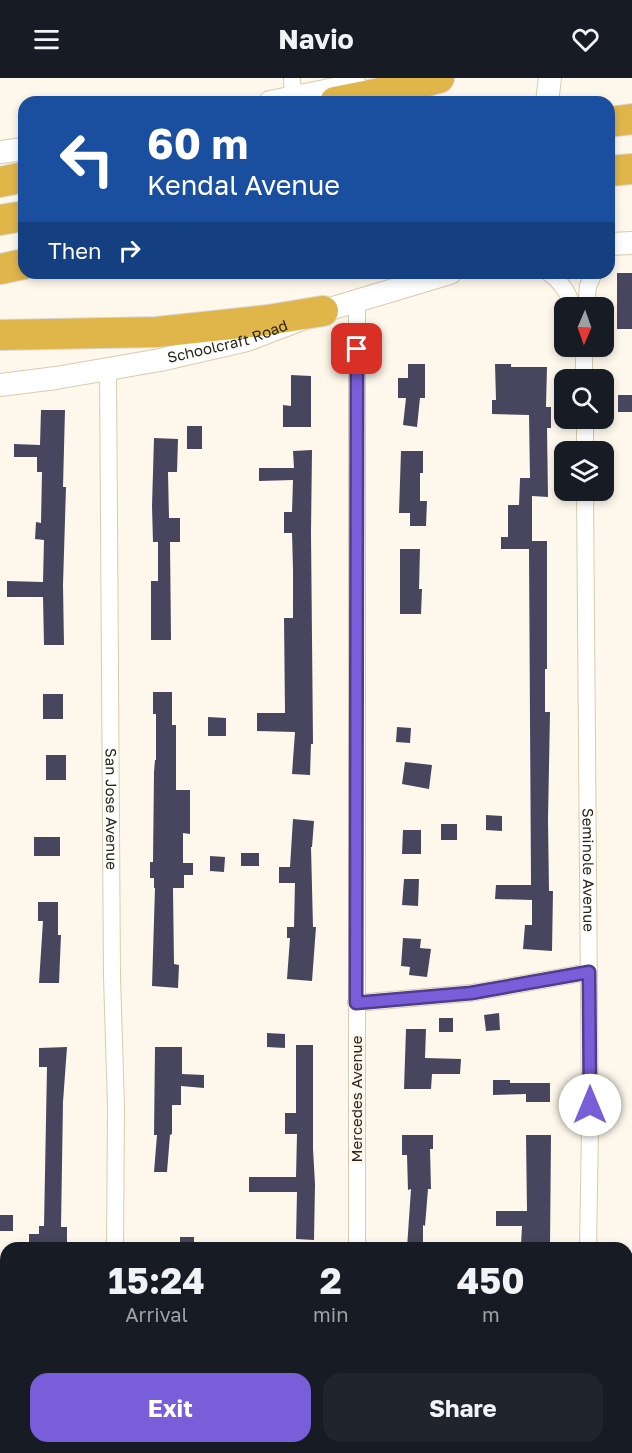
<!DOCTYPE html>
<html lang="en">
<head>
<meta charset="utf-8">
<style>
	body { margin:0; font-family:"Golos Text",sans-serif; background:#20242c; color:#f1f3f6; height:100vh; display:flex; flex-direction:column; font-size:22px; white-space:nowrap }
	* { box-sizing:border-box; margin:0 }
	p { font-size:20px; color:#9ea1a6 }
	.icon { flex:none; width:33px; height:33px; fill:none; stroke:currentColor; stroke-width:2; stroke-linecap:round; stroke-linejoin:round }
	.map { position:relative; flex:1; overflow:hidden }
	.side { position:absolute; left:0px; top:1164px; width:633px; height:212px; display:flex; flex-direction:column; background:#171b24; border-radius:18px 18px 0 0; box-shadow:0 3px 9px #0003 }
	.side>* { flex:none }
	.hud { position:absolute; left:18px; top:18px; width:597px; height:183px; border-radius:18px; box-shadow:0 3px 9px #0003; background:#1a4fa0; color:#fff; overflow:hidden }
	.needle { width:39px; rotate:182deg }
	.buttons { position:absolute; left:554px; top:219px; display:grid; gap:12px }
	.buttons a { display:grid; place-items:center; width:60px; height:60px; border-radius:12px; background:#171b24; box-shadow:0 3px 9px #0003; font-size:30px }
	.pin { position:absolute; display:grid; place-items:center; width:51px; height:51px; color:#fff; margin:-26px; border-radius:12px; box-shadow:0 3px 9px #0006 }
	.me { position:absolute; width:66px; margin:-33px; rotate:0deg; stroke-linejoin:round; filter:drop-shadow(0 0 4px #0008) }
	.turn { display:flex; align-items:center; gap:21px; height:126px; padding:0 30px; font-size:27px }
	.turn .icon { width:78px; height:78px; stroke-width:2.5 }
	.turn b { display:block; font-size:42px; line-height:51px }
	.then { display:flex; align-items:center; height:57px; padding:0 30px; background:#0003; gap:12px; font-size:22px }
	.eta { display:flex; justify-content:space-evenly; align-items:center; height:102px; text-align:center }
	.eta b { font-size:36px; font-weight:700; line-height:42px }
	.cta { display:flex; gap:12px; margin-top:auto; padding:12px 30px }
	.cta a { flex:1; height:69px; border-radius:18px; background:#795ed9; color:#fff; font-size:24px; font-weight:700; line-height:69px; text-align:center }
	.cta a+a { background:#20242c; color:#f1f3f6 }
	header { display:flex; justify-content:space-between; align-items:center; height:78px; padding:0 30px; background:#171b24; font-size:27px; font-weight:700 }
	.map>svg:first-child { display:block }
	.building { fill:#48455f }
	.lines { fill:none; stroke-linecap:round; stroke-linejoin:round }
	.street-casing { stroke:#d9ccad; stroke-width:18 }
	.secondary-casing { stroke:#d9ccad; stroke-width:24 }
	.highway-casing { stroke:#d8d8d5; stroke-width:32 }
	.street { stroke:#fff; stroke-width:16 }
	.secondary { stroke:#fff; stroke-width:22 }
	.highway { stroke:#e0b64b; stroke-width:30 }
	.route-casing { stroke:#4f3d8d; stroke-width:15 }
	.route { stroke:#795ed9; stroke-width:10 }
	.labels { text-anchor:middle; stroke-width:6; stroke-linejoin:round; paint-order:stroke }
	.street-label { font-size:15px; fill:#292418; stroke:#fef8ec }
</style>
</head>
<body>
<header><svg class="icon" aria-label="menu" viewBox="0 0 24 24"><path d="M4 6h16M4 12h16M4 18h16"/></svg>Navio<svg class="icon" aria-label="heart" viewBox="0 0 24 24"><path d="M12 20l-8-8c-3-5 5-10 8-4 3-6 11-1 8 4z"/></svg></header>
<div class="map">
<svg width="632" height="1375" viewBox="0 0 632 1375">
	<rect width="100%" height="100%" fill="#fef8ec"/>
	<g class="building">
		<rect x="617" y="195" width="15" height="56"/>
		<polygon points="408,286 425,286 425,320 420,320 417,349 403,347 406,320 398,320 398,300 408,300"/>
		<polygon points="495,286 511,286 511,289 547,289 546,329 551,329 551,350 547,350 548,419 532,418 532,463 547,463 547,591 545,591 545,634 550,634 548,742 549,813 553,813 552,873 523,871 525,847 532,847 532,822 495,821 496,807 531,807 529,471 501,471 501,459 508,459 508,427 519,427 520,400 530,400 529,337 492,336 492,322 496,322"/>
		<polygon points="291,297 311,298 311,349 283,349 283,327 291,328"/>
		<rect x="618" y="317" width="14" height="17"/>
		<polygon points="41,332 65,332 63,409 66,409 63,507 64,567 44,567 43,519 7,519 7,503 43,504 44,462 35,461 36,444 41,445 42,394 37,394 37,379 14,379 14,366 40,367"/>
		<rect x="187" y="348" width="15" height="23"/>
		<polygon points="154,360 178,361 177,394 168,394 169,440 180,440 180,464 170,464 171,562 151,562 151,503 158,503 158,464 153,464 152,428"/>
		<polygon points="312,372 311,455 313,666 311,666 310,697 292,696 295,654 257,653 257,635 285,635 284,540 293,540 293,492 292,455 284,455 284,434 292,434 293,402 259,403 259,390 294,390 293,373"/>
		<polygon points="401,373 423,373 423,395 420,395 420,423 427,423 426,448 410,448 410,435 399,435"/>
		<polygon points="400,471 420,471 419,511 422,511 421,536 400,536"/>
		<polygon points="153,614 172,614 172,647 176,647 176,712 190,712 190,756 183,755 183,785 193,785 193,797 184,797 184,810 173,810 174,886 179,887 178,910 152,908 155,810 154,810 154,800 150,800 150,784 153,784 154,694 155,682 156,682 156,636 153,636"/>
		<rect x="43" y="616" width="20" height="25"/>
		<polygon points="208,639 226,640 226,658 208,658"/>
		<polygon points="397,649 411,650 410,665 396,664"/>
		<rect x="46" y="677" width="20" height="25"/>
		<polygon points="405,684 432,687 429,711 402,706"/>
		<polygon points="486,737 502,738 502,753 486,752"/>
		<polygon points="293,741 314,743 312,769 311,769 313,849 316,849 312,903 287,901 290,860 287,860 287,849 294,849 295,805 279,805 279,789 290,789"/>
		<rect x="441" y="746" width="16" height="16"/>
		<polygon points="403,752 421,752 421,776 402,776"/>
		<rect x="34" y="759" width="26" height="19"/>
		<rect x="241" y="775" width="18" height="13"/>
		<polygon points="210,778 225,779 224,794 210,793"/>
		<polygon points="404,801 419,801 418,828 402,827"/>
		<polygon points="38,824 58,824 58,857 61,857 59,905 39,905 43,843 38,843"/>
		<polygon points="403,860 421,861 420,870 431,871 427,899 409,897 410,889 401,888"/>
		<polygon points="499,935 500,952 486,953 484,937"/>
		<rect x="439" y="940" width="14" height="14"/>
		<polygon points="406,951 426,951 425,980 461,981 460,996 432,996 431,1011 404,1011"/>
		<polygon points="267,955 285,956 285,970 267,969"/>
		<polygon points="296,967 313,967 313,1071 315,1106 314,1162 296,1161 297,1114 249,1114 249,1099 296,1099 297,1056 285,1056 285,1035 296,1035"/>
		<polygon points="67,969 63,1024 61,1149 67,1149 67,1168 29,1167 29,1156 39,1156 39,1148 44,1148 47,989 39,989 39,970"/>
		<polygon points="155,969 182,969 182,996 204,997 204,1010 181,1008 181,1027 172,1027 172,1056 170,1057 167,1094 154,1094 157,1057 154,1057"/>
		<polygon points="493,1002 510,1002 510,1005 550,1005 550,1024 526,1024 526,1016 493,1017"/>
		<polygon points="402,1057 433,1057 433,1071 430,1071 431,1111 428,1111 425,1148 423,1147 423,1170 407,1170 411,1111 408,1112 407,1077 402,1077"/>
		<polygon points="526,1057 551,1057 550,1168 521,1167 522,1148 496,1148 496,1133 527,1133"/>
		<rect x="0" y="1137" width="13" height="16"/>
		<rect x="180" y="1159" width="14" height="11"/>
	</g>
	<g class="lines">
		<g class="street-casing">
			<g id="street">
				<polyline points="292,0 293,19"/>
				<path d="M549,195c13,10 19,19 24,35"/>
				<polyline points="357,224 357,1170"/>
				<polyline points="586,230 588,208 594,195"/>
				<polyline points="584,268 584,302"/>
				<path id="s1" d="M108,291l4,608 4,129 -1,142"/>
				<polyline points="585,340 585,374"/>
				<path id="s2" d="M585,412l5,637 -2,121"/>
				<polyline points="356,925 471,915 589,894"/>
				<polyline points="358,1370 358,1375"/>
				<polyline points="114,1375 114,1370"/>
			</g>
		</g>
		<g class="secondary-casing">
			<g id="secondary">
				<polyline points="270,24 355,7"/>
				<polyline points="547,24 550,0"/>
				<polyline points="0,74 24,71"/>
				<polyline points="609,166 632,165"/>
				<path id="s3" d="M0,307l56,-7 104,-18 87,-20 76,-29 127,-38"/>
			</g>
		</g>
		<g class="highway-casing">
			<g id="highway">
				<polyline points="335,24 385,14 439,0"/>
				<polyline points="609,44 632,41"/>
				<polyline points="609,93 632,91"/>
				<polyline points="0,104 24,99"/>
				<polyline points="0,142 24,138"/>
				<polyline points="0,191 24,186"/>
				<polyline points="0,257 157,254 268,242 323,233"/>
			</g>
		</g>
		<use href="#street" class="street"/>
		<use href="#secondary" class="secondary"/>
		<use href="#highway" class="highway"/>
	</g>
	<g class="lines">
		<g class="route-casing">
			<polyline id="route" points="357,271 356,925 471,915 589,894 590,1027"/>
		</g>
		<use href="#route" class="route"/>
	</g>
	<g class="labels">
		<g class="street-label">
			<text dy="5" stroke="none"><textPath href="#s3" startOffset="232">Schoolcraft Road</textPath></text>
			<text dy="5" stroke="none"><textPath href="#s1" startOffset="440">San Jose Avenue</textPath></text>
			<text dy="5" stroke="none"><textPath href="#s2" startOffset="380">Seminole Avenue</textPath></text>
			<text transform="translate(357 1021) rotate(-90)" y="5">Mercedes Avenue</text>
		</g>
	</g>
</svg>
<div class="buttons">
<a><svg class="needle" viewBox="-14 -14 28 28"><path d="M0-13l5 13h-10z" fill="#e53935"/><path d="M0 13l5-13h-10z" fill="#9ea1a6"/></svg></a>
<a><svg class="icon" aria-label="search" viewBox="0 0 24 24"><circle cx="10" cy="10" r="6"/><path d="M15 15l6 6"/></svg></a>
<a><svg class="icon" aria-label="layers" viewBox="0 0 24 24"><path d="M12 4l9 5-9 5-9-5zM3 14l9 5 9-5"/></svg></a>
</div>
<div class="pin" style="left:357px;top:271px;background:#d93025"><svg class="icon" aria-label="arrive" viewBox="0 0 24 24"><path d="M6 21V4h12l-3 4 3 4H6"/></svg></div>
<svg class="me" style="left:590px;top:1027px" viewBox="-20 -20 40 40"><circle r="19" fill="#fff"/><path d="M0-13L10 11 0 6-10 11z" fill="#795ed9"/></svg>
<div class="hud">
<div class="turn"><svg class="icon" aria-label="left" viewBox="0 0 24 24"><path d="M17 20v-9H6M10 6l-5 5 5 5"/></svg><div><b>60 m</b>Kendal Avenue</div></div>
<div class="then">Then<svg class="icon" aria-label="right" viewBox="0 0 24 24"><path d="M7 20v-9h11M14 6l5 5-5 5"/></svg></div>
</div>
<section class="side">
<div class="eta">
<div><b>15:24</b><p>Arrival</p></div>
<div><b>2</b><p>min</p></div>
<div><b>450</b><p>m</p></div>
</div>
<div class="cta"><a>Exit</a><a>Share</a></div>
</section>
</div>
</body>
</html>
